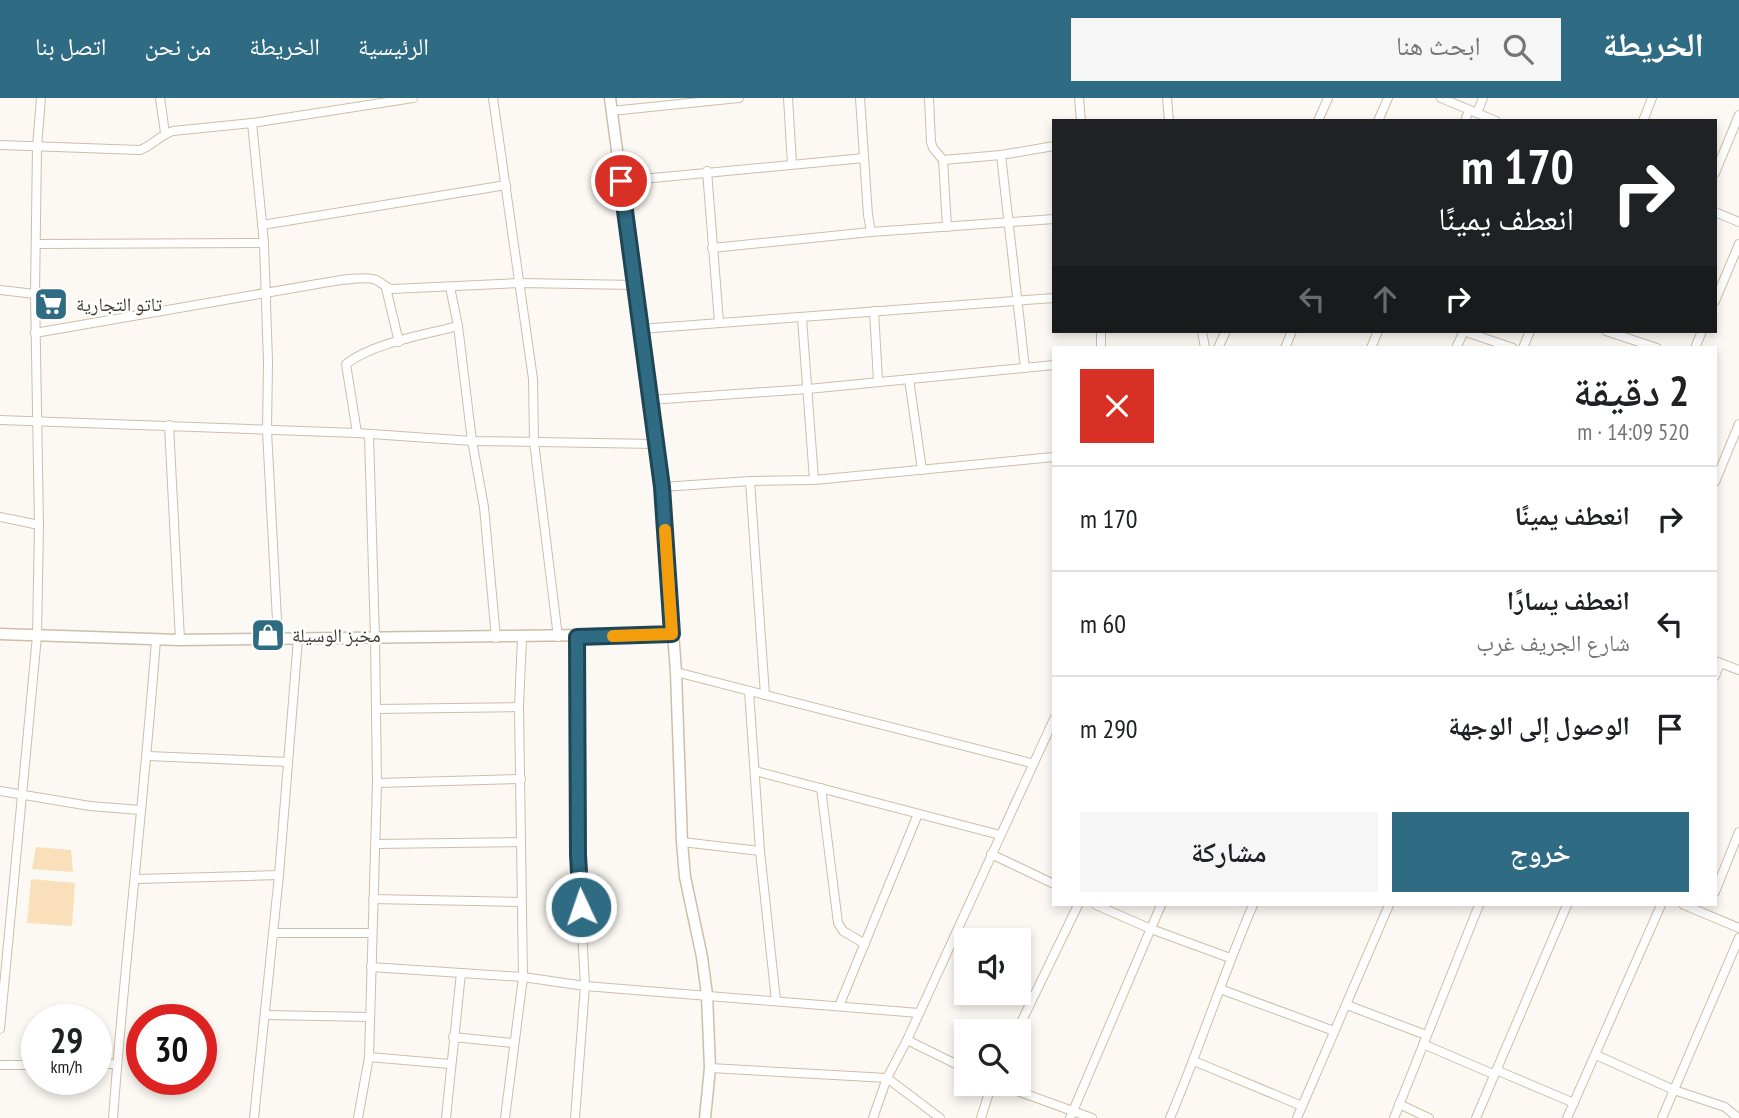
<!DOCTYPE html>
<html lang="ar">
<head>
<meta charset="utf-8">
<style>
	body { margin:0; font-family:"PT Sans Narrow","Noto Naskh Arabic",sans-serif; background:#f6f6f6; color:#202124; direction:rtl; height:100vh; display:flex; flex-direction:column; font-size:26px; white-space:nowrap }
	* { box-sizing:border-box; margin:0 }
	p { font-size:23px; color:#757577 }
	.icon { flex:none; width:38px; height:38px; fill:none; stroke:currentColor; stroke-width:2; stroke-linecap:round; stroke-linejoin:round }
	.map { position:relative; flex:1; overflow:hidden; direction:ltr }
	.sheet { position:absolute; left:1052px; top:248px; width:665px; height:560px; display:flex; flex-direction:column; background:#fff; border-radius:0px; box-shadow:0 4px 10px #0003; direction:rtl }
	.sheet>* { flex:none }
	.guide { position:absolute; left:1052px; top:21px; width:665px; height:214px; border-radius:0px; box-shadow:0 4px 10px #0003; direction:rtl; background:#202124; color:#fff; overflow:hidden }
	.controls { position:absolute; left:954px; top:830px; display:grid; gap:14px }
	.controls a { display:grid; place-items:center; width:77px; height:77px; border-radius:0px; background:#fff; box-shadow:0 4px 10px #0003; font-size:35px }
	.speed { position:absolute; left:21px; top:906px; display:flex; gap:14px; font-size:35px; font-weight:700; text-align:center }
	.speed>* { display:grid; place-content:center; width:91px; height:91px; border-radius:50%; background:#fff; box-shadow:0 4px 10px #0003; line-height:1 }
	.speed small { font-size:18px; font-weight:400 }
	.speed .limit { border:10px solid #d22; background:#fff; color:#111 }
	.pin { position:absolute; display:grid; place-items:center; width:60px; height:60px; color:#fff; margin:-30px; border:4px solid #fff; border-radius:50%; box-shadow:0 2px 7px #0007 }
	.me { position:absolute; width:77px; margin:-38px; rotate:357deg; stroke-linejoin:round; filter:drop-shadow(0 0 5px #0008) }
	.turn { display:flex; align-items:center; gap:24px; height:147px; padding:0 28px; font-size:32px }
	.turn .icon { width:91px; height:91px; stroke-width:2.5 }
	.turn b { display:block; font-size:49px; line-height:60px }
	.lanes { display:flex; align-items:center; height:66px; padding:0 28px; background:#0003; justify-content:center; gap:35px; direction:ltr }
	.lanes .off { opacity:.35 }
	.round { display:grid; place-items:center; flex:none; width:74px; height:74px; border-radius:0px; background:#f6f6f6 }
	.headline { display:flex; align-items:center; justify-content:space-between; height:119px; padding:0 28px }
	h1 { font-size:42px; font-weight:600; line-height:52px }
	.button { display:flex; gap:14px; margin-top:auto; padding:14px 28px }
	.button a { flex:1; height:80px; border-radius:0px; background:#2f6b83; color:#fff; font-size:28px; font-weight:600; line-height:80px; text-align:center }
	.button a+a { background:#f6f6f6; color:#202124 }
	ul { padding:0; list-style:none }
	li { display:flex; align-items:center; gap:21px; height:105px; padding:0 28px; border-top:2px solid #e0e0e0 }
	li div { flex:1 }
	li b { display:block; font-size:26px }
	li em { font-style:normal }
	header { display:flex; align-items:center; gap:42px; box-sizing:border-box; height:98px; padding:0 35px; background:#2f6b83; color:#fff }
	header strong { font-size:33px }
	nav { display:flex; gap:38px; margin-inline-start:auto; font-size:24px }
	.search { width:490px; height:63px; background:#f6f6f6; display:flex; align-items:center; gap:18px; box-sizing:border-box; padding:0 24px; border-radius:0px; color:#757577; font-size:26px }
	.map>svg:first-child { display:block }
	.green { fill:#fae0ba }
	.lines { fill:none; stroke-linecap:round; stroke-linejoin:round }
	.minor-casing { stroke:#cfbea6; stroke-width:10 }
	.tertiary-casing { stroke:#cfbea6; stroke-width:13 }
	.minor { stroke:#fff; stroke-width:8 }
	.tertiary { stroke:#fff; stroke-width:10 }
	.route-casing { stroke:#1f4655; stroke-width:18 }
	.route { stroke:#2f6b83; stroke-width:12 }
	.slow { stroke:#f59e0b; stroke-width:12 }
	.labels { text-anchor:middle; stroke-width:5; stroke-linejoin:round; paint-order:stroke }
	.poi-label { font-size:19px; fill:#403930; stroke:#fff; text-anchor:start }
</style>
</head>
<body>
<header>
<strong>الخريطة</strong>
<div class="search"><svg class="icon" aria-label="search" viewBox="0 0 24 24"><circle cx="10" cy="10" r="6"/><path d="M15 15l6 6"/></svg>ابحث هنا</div>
<nav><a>الرئيسية</a><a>الخريطة</a><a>من نحن</a><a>اتصل بنا</a></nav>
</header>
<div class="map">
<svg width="1739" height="1020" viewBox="0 0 1739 1020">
	<rect width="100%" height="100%" fill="#fcf9f4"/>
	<g class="green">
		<polygon points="36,749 71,752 73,774 32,771"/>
		<polygon points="31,781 75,785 72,828 27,825"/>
	</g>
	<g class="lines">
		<g class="minor-casing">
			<g id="minor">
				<polyline points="160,0 165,35"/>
				<polyline points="493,0 533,281 534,344 558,539"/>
				<polyline points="788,0 792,66"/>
				<polyline points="860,0 868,117 871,134"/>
				<polyline points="929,0 931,44 933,50 943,62 947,129"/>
				<polyline points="1079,0 1081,23"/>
				<polyline points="1167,0 1169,23"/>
				<polyline points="1441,0 1496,23"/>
				<polyline points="611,13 739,0"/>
				<polyline points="1477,15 1483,0"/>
				<polyline points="1318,23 1328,0"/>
				<polyline points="1378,23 1388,0"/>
				<polyline points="1465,23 1469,12"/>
				<polyline points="1643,23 1652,0"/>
				<polyline points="252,25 264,145 268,264 267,333 278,541"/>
				<path d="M0,47l140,5c13,-5 20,-15 33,-19l79,-8 161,-25"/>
				<polyline points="1001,57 1025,270"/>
				<polyline points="943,62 1001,57 1054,48"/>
				<polyline points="707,73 719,224"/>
				<polyline points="1715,75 1739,17"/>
				<polyline points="621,83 864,60"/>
				<polyline points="1715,114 1739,124"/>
				<polyline points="262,127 506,87"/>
				<polyline points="36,146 264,145"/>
				<polyline points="712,150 871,134 1054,121"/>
				<polyline points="450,189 458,228 472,343 484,409 496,540"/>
				<polyline points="386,190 399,244"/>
				<polyline points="0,192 35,196"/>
				<polyline points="1715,203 1739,146"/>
				<polyline points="874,213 878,283"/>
				<polyline points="802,220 814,382"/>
				<polyline points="640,231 1054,200"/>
				<polyline points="1101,233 1101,250"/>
				<polyline points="1202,233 1205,250"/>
				<polyline points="1463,233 1513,250"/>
				<polyline points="1606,233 1657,250"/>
				<path d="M35,235l282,-49c13,-2 48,-9 59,-4 7,3 8,7 16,9l128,-6 116,2"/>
				<polyline points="1218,250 1226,233"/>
				<polyline points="1285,250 1292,233"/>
				<polyline points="1371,250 1378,233"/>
				<polyline points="1456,250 1464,233"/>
				<polyline points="1523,250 1530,233"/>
				<polyline points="1695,250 1702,233"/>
				<polyline points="909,281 922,372"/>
				<polyline points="650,302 808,291 1054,267"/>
				<polyline points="0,322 357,335 472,343 656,346"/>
				<polyline points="169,327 180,542"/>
				<path d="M357,335l-11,-69c27,-21 78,-29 112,-38"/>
				<polyline points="750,383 765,597"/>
				<polyline points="1715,384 1739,326"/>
				<polyline points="662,389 750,383 814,382 1054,359"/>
				<polyline points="0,419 39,427"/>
				<polyline points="1715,563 1739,572"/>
				<polyline points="676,574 1031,665"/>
				<polyline points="1715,578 1720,565"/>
				<polyline points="749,593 760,753 776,903"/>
				<polyline points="376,611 519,609"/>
				<polyline points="148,658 288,664"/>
				<polyline points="755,673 1000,737"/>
				<polyline points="377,685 521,681"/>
				<polyline points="821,690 838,825 843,833 865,846"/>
				<polyline points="0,693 90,708 140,712"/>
				<polyline points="682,744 760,753"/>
				<polyline points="375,746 521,744"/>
				<polyline points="991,756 1054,786"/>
				<polyline points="136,781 279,777"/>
				<polyline points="1715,794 1739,734"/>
				<polyline points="373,801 521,804"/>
				<polyline points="1096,807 1151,831 1230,860"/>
				<polyline points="1684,807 1739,830"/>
				<polyline points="273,835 371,835"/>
				<polyline points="371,869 523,879 585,888 919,915"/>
				<polyline points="1220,891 1334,933"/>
				<polyline points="1347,907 1426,937"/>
				<polyline points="839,908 918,716"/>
				<polyline points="266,917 370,919"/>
				<polyline points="0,931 37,538 39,427 35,196 37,49 41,0"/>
				<polyline points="1017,933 1078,807"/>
				<polyline points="453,939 513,945"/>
				<polyline points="907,942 966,971"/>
				<polyline points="1423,946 1493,976"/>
				<polyline points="1596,957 1674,992 1725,1009 1738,1020"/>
				<polyline points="369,959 450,966"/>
				<polyline points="1194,963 1302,1008"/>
				<polyline points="96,966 117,966"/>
				<polyline points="0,967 37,967"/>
				<polyline points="710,970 887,980 940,1020"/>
				<polyline points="1496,972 1574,1005"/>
				<polyline points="995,985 1092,1020"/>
				<polyline points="1399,1006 1429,1020"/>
				<path d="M113,1020c12,-160 31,-319 43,-478"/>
				<polyline points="254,1020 279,777 298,541"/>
				<polyline points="358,1020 369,959 377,685 375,540 369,337"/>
				<polyline points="446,1020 461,875"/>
				<polyline points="505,1020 523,879 519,609 522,539"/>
				<polyline points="575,1020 585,888 578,757 577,539"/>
				<polyline points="873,1020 887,980 907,942 1054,621"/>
				<polyline points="981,1020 992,985"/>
				<polyline points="1070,1020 1161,807"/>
				<path d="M1170,1020c30,-71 53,-143 83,-213"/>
				<polyline points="1297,1020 1389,807"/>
				<polyline points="1394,1020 1479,807"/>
				<polyline points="1476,1020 1567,807"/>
				<polyline points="1567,1020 1661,807"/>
				<polyline points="1662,1020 1739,840"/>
			</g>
		</g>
		<g class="tertiary-casing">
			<g id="tertiary">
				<polyline points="610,0 662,389 676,574 682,744 685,779 702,859 707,897 710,970 705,1020"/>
				<polyline points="0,536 180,542 672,536"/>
			</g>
		</g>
		<use href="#minor" class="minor"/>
		<use href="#tertiary" class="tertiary"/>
	</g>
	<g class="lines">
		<g class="route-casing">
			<polyline id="route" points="581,809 578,757 577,539 672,536 662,389 621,83"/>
		</g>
		<use href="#route" class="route"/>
		<polyline class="slow" points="613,538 672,536 665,432"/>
	</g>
	<defs>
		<g id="supermarket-square" transform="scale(1.75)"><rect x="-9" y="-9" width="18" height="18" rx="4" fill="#2f6b83" stroke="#fff"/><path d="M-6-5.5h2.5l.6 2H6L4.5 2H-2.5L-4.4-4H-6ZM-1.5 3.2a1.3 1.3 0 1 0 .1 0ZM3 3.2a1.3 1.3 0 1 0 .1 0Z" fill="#fff"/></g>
		<g id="shop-square" transform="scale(1.75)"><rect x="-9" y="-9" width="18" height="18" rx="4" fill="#2f6b83" stroke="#fff"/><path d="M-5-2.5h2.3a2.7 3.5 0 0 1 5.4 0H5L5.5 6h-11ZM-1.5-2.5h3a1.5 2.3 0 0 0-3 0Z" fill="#fff"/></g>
	</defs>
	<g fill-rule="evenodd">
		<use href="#supermarket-square" x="51" y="206"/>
		<use href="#shop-square" x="268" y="537"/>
	</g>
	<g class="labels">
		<g class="poi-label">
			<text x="76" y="213">تاتو التجارية</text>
			<text x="292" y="544">مخبز الوسيلة</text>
		</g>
	</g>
</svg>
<div class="controls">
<a><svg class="icon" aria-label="sound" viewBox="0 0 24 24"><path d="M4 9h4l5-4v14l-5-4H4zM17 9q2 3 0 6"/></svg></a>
<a><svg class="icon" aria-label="search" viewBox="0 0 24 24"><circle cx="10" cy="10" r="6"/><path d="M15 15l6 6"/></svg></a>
</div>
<div class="speed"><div>29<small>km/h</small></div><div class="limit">30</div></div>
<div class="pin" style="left:621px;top:83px;background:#d93025"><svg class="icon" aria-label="arrive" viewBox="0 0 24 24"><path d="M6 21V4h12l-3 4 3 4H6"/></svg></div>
<svg class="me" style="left:581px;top:809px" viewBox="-20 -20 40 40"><circle r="17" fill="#2f6b83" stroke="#fff" stroke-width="3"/><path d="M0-11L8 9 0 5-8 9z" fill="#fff"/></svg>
<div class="guide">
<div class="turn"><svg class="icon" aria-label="right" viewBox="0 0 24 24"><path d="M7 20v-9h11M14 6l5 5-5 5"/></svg><div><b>170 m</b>انعطف يمينًا</div></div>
<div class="lanes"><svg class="icon off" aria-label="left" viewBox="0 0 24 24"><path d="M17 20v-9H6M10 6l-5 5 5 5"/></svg><svg class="icon off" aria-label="ahead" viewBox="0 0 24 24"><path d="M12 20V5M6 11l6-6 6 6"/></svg><svg class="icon" aria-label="right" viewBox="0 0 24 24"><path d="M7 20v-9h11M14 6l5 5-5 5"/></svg></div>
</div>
<section class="sheet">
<div class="headline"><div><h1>2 دقيقة</h1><p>520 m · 14:09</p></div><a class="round" style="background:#d93025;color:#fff"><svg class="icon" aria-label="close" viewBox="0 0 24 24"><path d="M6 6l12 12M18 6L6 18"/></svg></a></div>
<ul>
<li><svg class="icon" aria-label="right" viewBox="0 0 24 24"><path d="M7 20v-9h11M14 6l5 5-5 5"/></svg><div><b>انعطف يمينًا</b></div><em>170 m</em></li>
<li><svg class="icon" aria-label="left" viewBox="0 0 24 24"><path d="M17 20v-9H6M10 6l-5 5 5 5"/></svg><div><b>انعطف يسارًا</b><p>شارع الجريف غرب</p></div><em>60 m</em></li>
<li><svg class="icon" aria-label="arrive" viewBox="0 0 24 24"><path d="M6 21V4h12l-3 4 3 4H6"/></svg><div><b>الوصول إلى الوجهة</b></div><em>290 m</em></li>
</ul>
<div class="button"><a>خروج</a><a>مشاركة</a></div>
</section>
</div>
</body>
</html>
